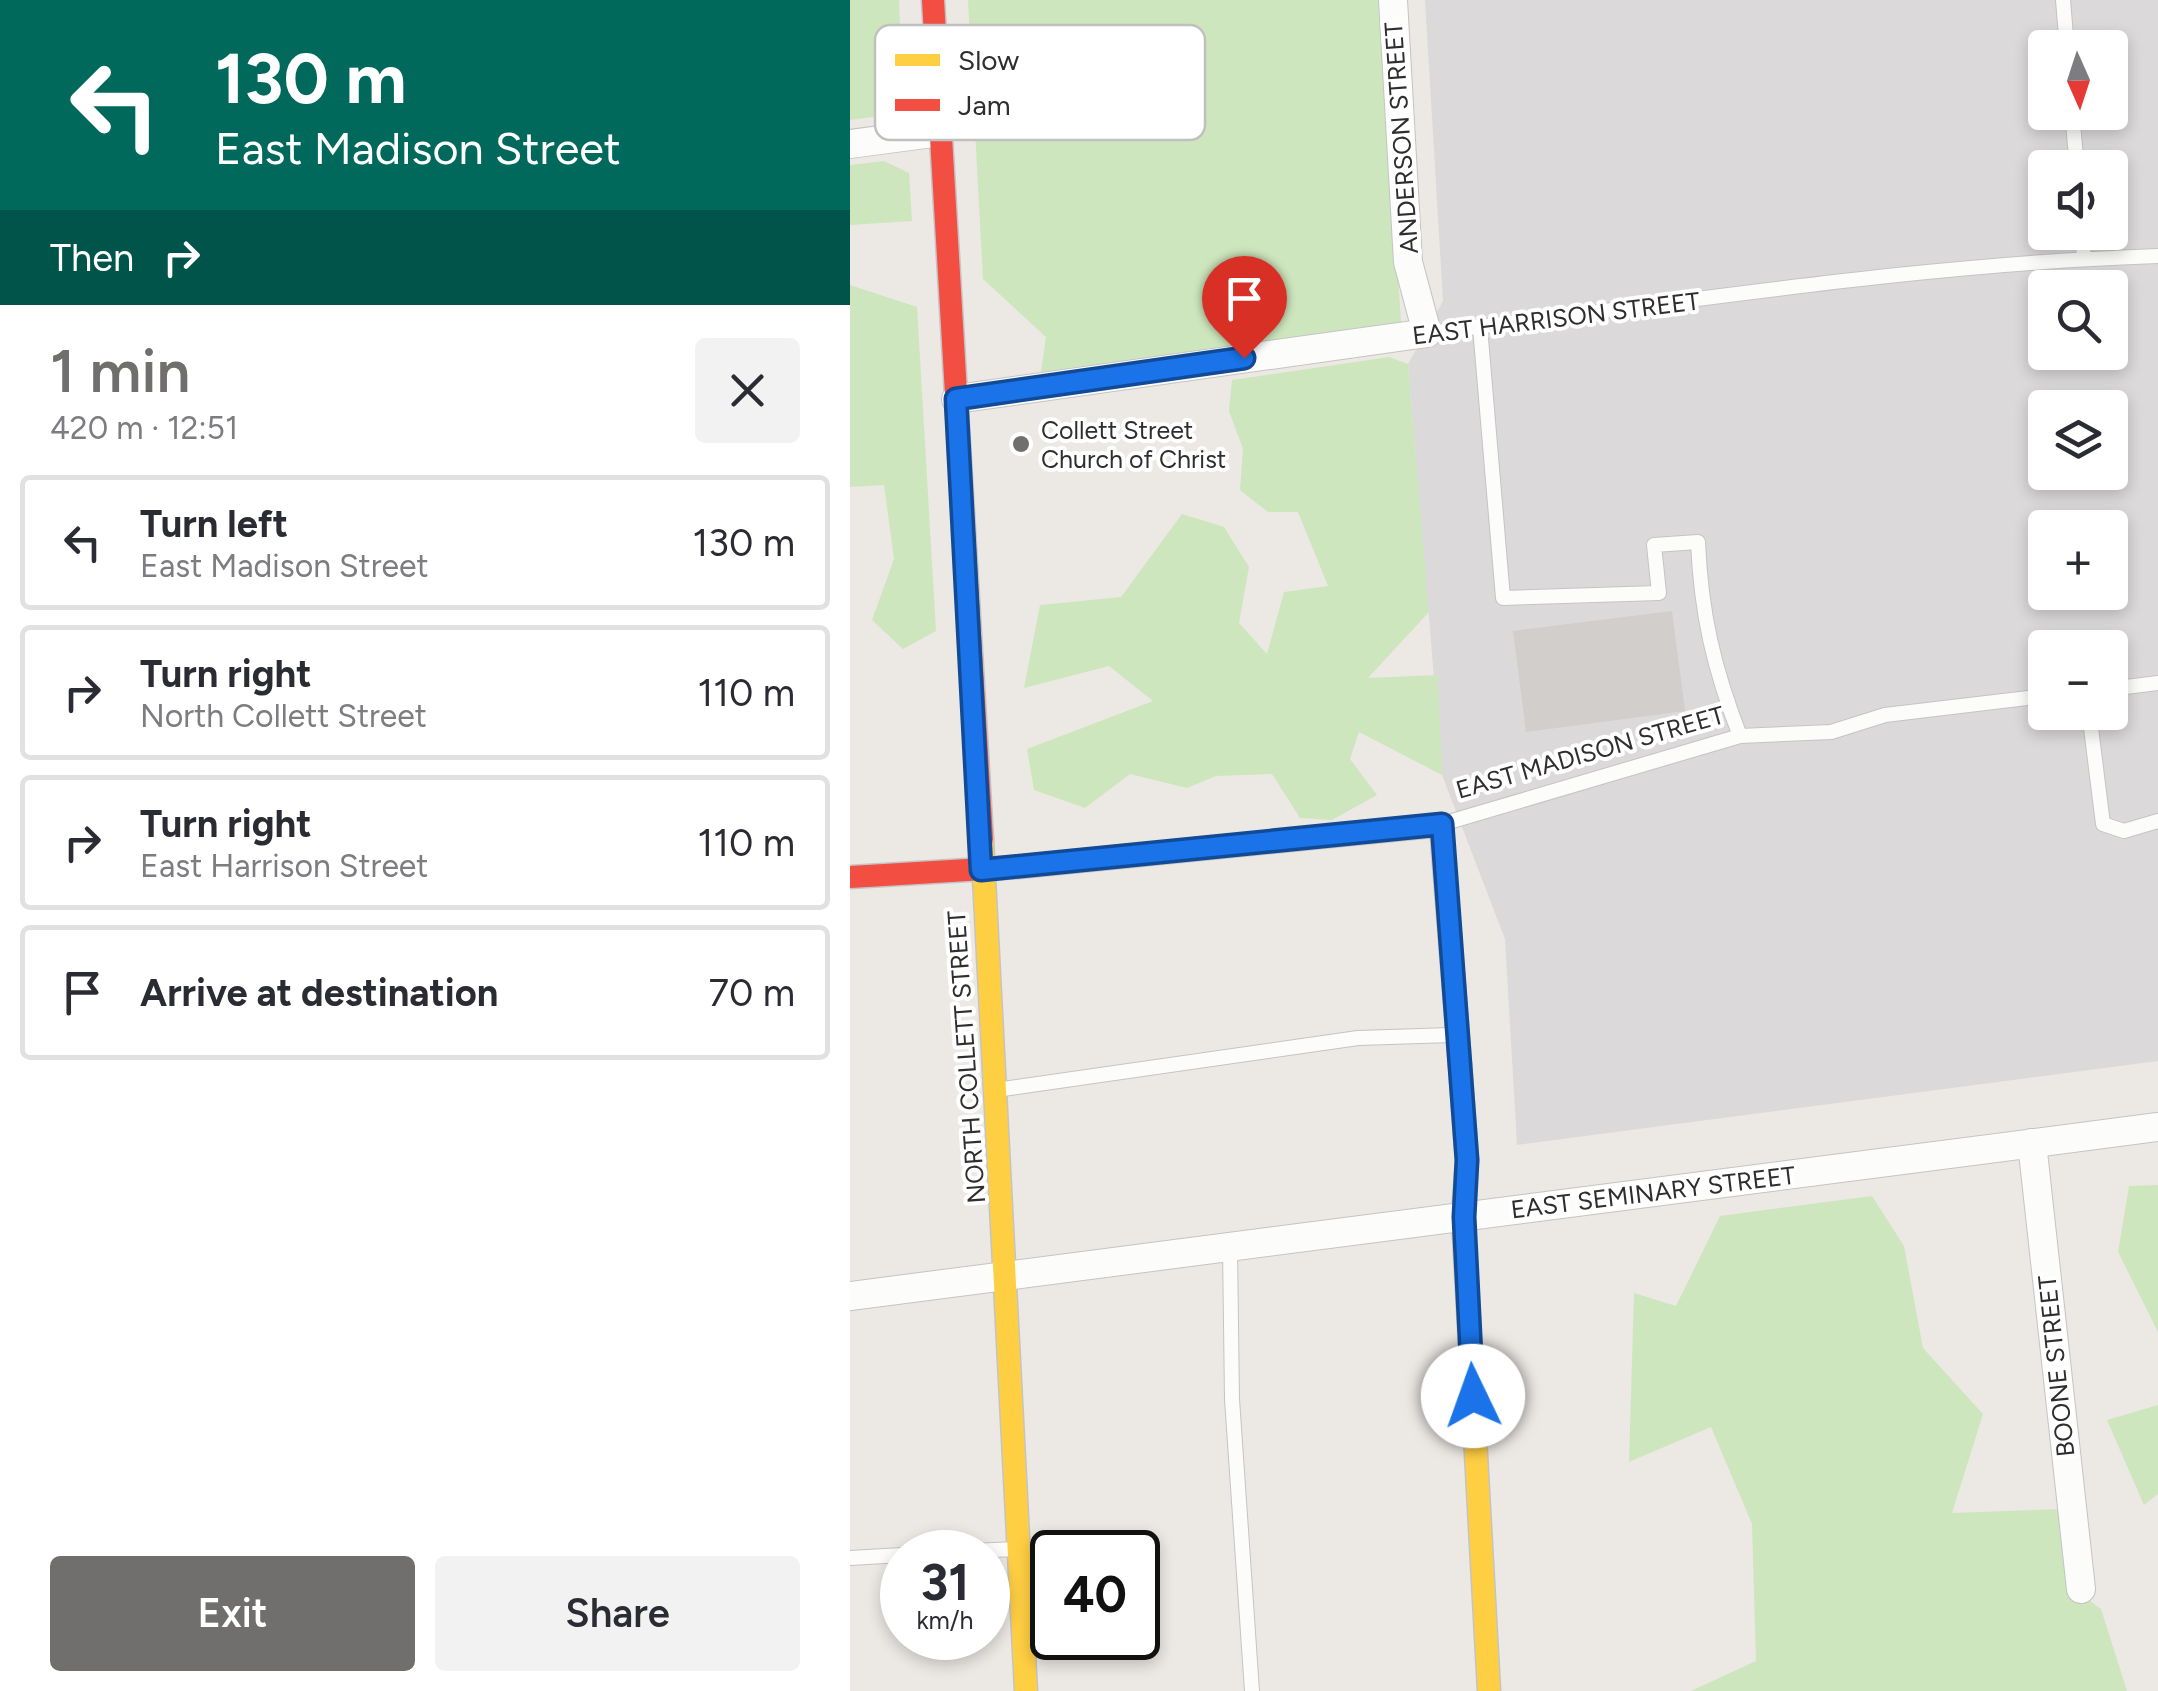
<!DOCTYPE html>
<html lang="en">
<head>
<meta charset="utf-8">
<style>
	body { margin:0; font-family:Figtree,sans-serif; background:#f2f2f3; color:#2b2b33; height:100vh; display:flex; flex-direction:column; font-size:38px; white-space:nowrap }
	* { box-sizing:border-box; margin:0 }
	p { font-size:32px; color:#7c7c81 }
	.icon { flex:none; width:55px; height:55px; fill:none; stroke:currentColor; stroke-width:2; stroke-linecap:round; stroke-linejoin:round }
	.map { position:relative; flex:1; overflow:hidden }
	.details { display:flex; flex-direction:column; background:#fff; width:850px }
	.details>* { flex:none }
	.top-card { background:#00695c; color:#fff; overflow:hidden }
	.needle { width:65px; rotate:177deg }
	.buttons { position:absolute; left:1178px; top:30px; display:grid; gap:20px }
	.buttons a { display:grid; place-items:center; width:100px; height:100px; border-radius:10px; background:#fff; box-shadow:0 5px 15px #0003; font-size:50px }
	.speed { position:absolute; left:30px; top:1530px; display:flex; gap:20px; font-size:50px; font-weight:700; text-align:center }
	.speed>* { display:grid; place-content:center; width:130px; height:130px; border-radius:50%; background:#fff; box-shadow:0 5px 15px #0003; line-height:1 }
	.speed small { font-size:25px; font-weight:400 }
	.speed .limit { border:5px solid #111; border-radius:15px; background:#fff; color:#111 }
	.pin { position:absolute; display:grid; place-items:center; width:85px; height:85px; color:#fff; margin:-102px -42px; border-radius:50% 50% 50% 0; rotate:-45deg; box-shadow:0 0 10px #0007 }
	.pin .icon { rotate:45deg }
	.me { position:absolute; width:110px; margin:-55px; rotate:357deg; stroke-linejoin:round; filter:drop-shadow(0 0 8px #0008) }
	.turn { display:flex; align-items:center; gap:35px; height:210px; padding:0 50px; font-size:45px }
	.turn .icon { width:130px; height:130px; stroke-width:2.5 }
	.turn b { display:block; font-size:70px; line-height:85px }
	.then { display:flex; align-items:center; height:95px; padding:0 50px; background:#0003; gap:20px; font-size:38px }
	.round { display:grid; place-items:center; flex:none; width:105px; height:105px; border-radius:10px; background:#f2f2f3 }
	.head { display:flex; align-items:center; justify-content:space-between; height:170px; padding:0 50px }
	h1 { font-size:60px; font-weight:600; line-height:75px; color:#706f6e }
	.primary-button { display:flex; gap:20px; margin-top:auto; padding:20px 50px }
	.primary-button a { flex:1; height:115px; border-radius:10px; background:#706f6e; color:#fff; font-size:40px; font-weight:600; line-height:115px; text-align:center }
	.primary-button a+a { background:#f2f2f3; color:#2b2b33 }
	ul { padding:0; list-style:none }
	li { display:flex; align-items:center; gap:30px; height:135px; margin:0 20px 15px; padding:0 30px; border:5px solid #e1e1e2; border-radius:10px }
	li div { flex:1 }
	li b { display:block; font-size:38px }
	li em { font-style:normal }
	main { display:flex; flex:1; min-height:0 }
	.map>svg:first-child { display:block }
	.industrial { fill:#dcd9db; fill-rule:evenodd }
	.green { fill:#cee6be }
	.building { fill:#d1cecb }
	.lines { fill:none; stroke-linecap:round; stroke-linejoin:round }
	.lane-casing { stroke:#c5c4c5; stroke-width:16 }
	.street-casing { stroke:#c5c4c5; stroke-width:30 }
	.slow-casing { stroke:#c5c4c5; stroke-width:25 }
	.jam-casing { stroke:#c5c4c5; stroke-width:25 }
	.lane { stroke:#fcfcfb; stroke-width:14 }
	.street { stroke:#fcfcfb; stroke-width:28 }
	.slow { stroke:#ffcf43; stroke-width:22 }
	.jam { stroke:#f24e42; stroke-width:22 }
	.route-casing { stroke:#114b97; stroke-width:25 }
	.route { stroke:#1a73e8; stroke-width:18 }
	.poi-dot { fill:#706f6e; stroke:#fff; stroke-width:4 }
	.labels { text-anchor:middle; stroke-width:8; stroke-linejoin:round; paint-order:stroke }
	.street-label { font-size:25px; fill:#2e2e2e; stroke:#fff }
	.poi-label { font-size:25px; fill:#2e2e2e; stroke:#fff; text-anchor:start }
	.key { fill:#fff; stroke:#c0c0c0; stroke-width:2.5 }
	.key-label { font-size:28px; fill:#2e2e2e }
</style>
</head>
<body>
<main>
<section class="details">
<div class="top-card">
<div class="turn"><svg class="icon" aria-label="left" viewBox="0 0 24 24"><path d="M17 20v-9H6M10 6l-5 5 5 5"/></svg><div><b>130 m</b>East Madison Street</div></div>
<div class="then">Then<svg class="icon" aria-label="right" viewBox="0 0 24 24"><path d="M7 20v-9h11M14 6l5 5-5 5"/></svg></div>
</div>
<div class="head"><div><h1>1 min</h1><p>420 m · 12:51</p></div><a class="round"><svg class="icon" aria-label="close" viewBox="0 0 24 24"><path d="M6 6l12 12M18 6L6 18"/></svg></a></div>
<ul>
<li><svg class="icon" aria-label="left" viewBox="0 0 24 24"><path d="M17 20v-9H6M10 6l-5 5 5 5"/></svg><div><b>Turn left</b><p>East Madison Street</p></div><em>130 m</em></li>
<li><svg class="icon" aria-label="right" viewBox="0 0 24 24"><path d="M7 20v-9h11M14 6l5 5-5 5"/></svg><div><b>Turn right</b><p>North Collett Street</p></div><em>110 m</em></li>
<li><svg class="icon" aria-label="right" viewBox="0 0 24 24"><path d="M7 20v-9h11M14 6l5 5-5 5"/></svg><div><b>Turn right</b><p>East Harrison Street</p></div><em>110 m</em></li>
<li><svg class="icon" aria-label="arrive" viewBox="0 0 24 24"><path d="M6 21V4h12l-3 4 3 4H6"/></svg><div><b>Arrive at destination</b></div><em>70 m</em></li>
</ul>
<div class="primary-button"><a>Exit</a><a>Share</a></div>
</section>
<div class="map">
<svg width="1308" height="1691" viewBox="0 0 1308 1691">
	<rect width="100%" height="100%" fill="#ece8e4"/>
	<path class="industrial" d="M575,0h733v1061l-641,84 -12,-206 -63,-164 -34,-411 35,-63zM1195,48h65v64h-65zM1195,168h65v64h-65zM1195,288h65v64h-65zM1195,408h65v64h-65zM1195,528h65v64h-65zM1195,648h65v64h-65z"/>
	<g class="green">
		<polygon points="0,0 49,0 53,113 0,120"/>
		<polygon points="118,0 530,0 551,322 191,372 196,337 133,279"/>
		<polygon points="34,161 59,173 62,221 0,225 0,165"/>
		<polygon points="0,285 67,307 86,631 53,649 22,620 44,559 34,485 0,487"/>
		<polygon points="539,357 558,364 579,612 518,678 588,675 592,775 509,732 500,759 527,795 482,820 450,818 422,774 366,776 337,788 280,774 235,808 184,790 177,749 303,701 259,666 174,688 190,605 271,597 332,514 374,527 399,567 389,623 417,654 434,592 478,586 448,512 418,512 390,490 393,449 379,411 382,380"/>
		<polygon points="1308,1185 1308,1332 1268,1252 1279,1186"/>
		<polygon points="1022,1196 1054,1246 1073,1348 1133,1414 1102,1513 1211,1509 1218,1585 1251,1609 1277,1691 841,1691 906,1661 902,1524 861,1427 779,1462 784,1293 826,1306 870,1216"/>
		<polygon points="1308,1405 1308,1494 1294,1505 1257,1420"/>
	</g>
	<polygon class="building" points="822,611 835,711 676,732 663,631"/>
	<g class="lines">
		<g class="lane-casing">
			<g id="lane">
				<polyline points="1213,0 1217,48"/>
				<polyline points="1222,112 1227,168"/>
				<polyline points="1232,232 1234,259"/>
				<path d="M630,327l23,271 156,-5 -5,-48 44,-3c3,72 16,127 42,194"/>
				<path d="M577,333c243,-28 487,-69 731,-77"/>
				<polyline points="1260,689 1308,683"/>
				<polyline points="1239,712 1253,824 1274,831 1308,821"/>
				<polyline points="592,824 890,736 981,732 1035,715 1195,696"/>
				<polyline points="153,1089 508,1038 602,1035"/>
				<polyline points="380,1248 382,1399 402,1691"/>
				<polyline points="98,1552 167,1549"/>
				<polyline points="0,1558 52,1555"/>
			</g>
		</g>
		<g class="street-casing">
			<g id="street">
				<polyline points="0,144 90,132"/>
				<polyline points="106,399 577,333 558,262 543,0"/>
				<polyline points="1182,1143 1231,1589"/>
				<polyline points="0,1296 1308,1127"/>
			</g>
		</g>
		<g class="slow-casing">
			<g id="slow">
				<polyline points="132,839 176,1691"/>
				<polyline points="610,1065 617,1160 613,1217 639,1691"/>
			</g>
		</g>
		<g class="jam-casing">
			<g id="jam">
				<polyline points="83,0 132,839"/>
				<polyline points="0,877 168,867 591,825 610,1065"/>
			</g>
		</g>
		<use href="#lane" class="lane"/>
		<use href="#street" class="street"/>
		<use href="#slow" class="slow"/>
		<use href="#jam" class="jam"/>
	</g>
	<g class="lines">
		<g class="route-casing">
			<polyline id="route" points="394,358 106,399 131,870 592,824 617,1160 614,1217 623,1396"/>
		</g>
		<use href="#route" class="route"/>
	</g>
	<circle class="poi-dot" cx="171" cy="444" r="10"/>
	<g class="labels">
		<g class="street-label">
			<text transform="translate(551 138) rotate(-94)" y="9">ANDERSON STREET</text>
			<text transform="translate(706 318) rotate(-7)" y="9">EAST HARRISON STREET</text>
			<text transform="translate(740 752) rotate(-16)" y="9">EAST MADISON STREET</text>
			<text transform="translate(116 1057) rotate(-94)" y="9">NORTH COLLETT STREET</text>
			<text transform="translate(803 1192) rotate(-7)" y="9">EAST SEMINARY STREET</text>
			<text transform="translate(1206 1366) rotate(-96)" y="9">BOONE STREET</text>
		</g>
		<g class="poi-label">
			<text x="191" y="439">Collett Street<tspan x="191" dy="29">Church of Christ</tspan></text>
		</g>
	</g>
	<rect x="25" y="25" width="330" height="115" rx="15" class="key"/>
	<rect x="45" y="54" width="45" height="12" fill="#ffcf43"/>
	<rect x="45" y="99" width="45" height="12" fill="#f24e42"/>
	<g class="key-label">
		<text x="108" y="70">Slow</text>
		<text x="108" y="115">Jam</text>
	</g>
</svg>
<div class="buttons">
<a><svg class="needle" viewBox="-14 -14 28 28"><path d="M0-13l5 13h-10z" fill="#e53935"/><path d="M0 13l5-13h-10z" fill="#7c7c81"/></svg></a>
<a><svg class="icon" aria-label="sound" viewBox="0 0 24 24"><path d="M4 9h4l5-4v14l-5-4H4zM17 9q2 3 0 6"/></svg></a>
<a><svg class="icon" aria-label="search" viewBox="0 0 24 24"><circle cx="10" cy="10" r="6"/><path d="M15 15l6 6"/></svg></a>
<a><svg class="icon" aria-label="layers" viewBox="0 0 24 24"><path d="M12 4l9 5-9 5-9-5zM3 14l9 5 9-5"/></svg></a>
<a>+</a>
<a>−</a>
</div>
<div class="speed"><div>31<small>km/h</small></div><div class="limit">40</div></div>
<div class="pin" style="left:394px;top:358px;background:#d93025"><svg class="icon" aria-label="arrive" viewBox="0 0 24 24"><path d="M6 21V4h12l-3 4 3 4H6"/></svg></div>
<svg class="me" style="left:623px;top:1396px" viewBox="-20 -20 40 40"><circle r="19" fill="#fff"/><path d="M0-13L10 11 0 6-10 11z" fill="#1a73e8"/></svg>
</div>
</main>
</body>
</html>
